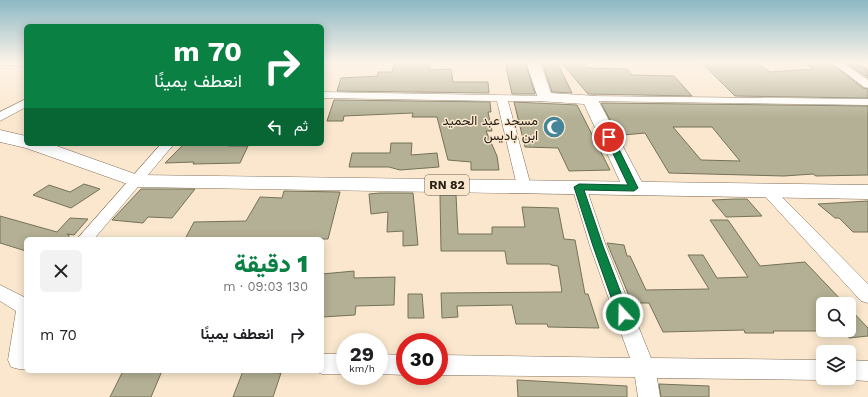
<!DOCTYPE html>
<html lang="ar">
<head>
<meta charset="utf-8">
<style>
	body { margin:0; font-family:"Work Sans",Vazirmatn,sans-serif; background:#f2f2f2; color:#202124; direction:rtl; height:100vh; display:flex; flex-direction:column; font-size:15px; white-space:nowrap }
	* { box-sizing:border-box; margin:0 }
	p { font-size:13px; color:#757577 }
	.icon { flex:none; width:22px; height:22px; fill:none; stroke:currentColor; stroke-width:2; stroke-linecap:round; stroke-linejoin:round }
	.map { position:relative; flex:1; overflow:hidden; direction:ltr }
	.panel { position:absolute; left:24px; top:237px; width:300px; height:136px; display:flex; flex-direction:column; background:#fff; border-radius:6px; box-shadow:0 2px 10px #0003; direction:rtl }
	.panel>* { flex:none }
	.top-card { position:absolute; left:24px; top:24px; width:300px; height:122px; border-radius:6px; box-shadow:0 2px 10px #0003; direction:rtl; background:#0b8043; color:#fff; overflow:hidden }
	.tools { position:absolute; left:816px; top:297px; display:grid; gap:8px }
	.tools a { display:grid; place-items:center; width:40px; height:40px; border-radius:6px; background:#fff; box-shadow:0 2px 10px #0003; font-size:20px }
	.speed { position:absolute; left:336px; top:333px; display:flex; gap:8px; font-size:20px; font-weight:700; text-align:center }
	.speed>* { display:grid; place-content:center; width:52px; height:52px; border-radius:50%; background:#fff; box-shadow:0 2px 10px #0003; line-height:1 }
	.speed small { font-size:10px; font-weight:400 }
	.speed .limit { border:6px solid #d22; background:#fff; color:#111 }
	.pin { position:absolute; display:grid; place-items:center; width:34px; height:34px; color:#fff; margin:-17px; border:2px solid #fff; border-radius:50%; box-shadow:0 1px 4px #0007 }
	.me { position:absolute; width:44px; margin:-22px; rotate:339deg; stroke-linejoin:round; filter:drop-shadow(0 0 3px #0008) }
	.turn { display:flex; align-items:center; gap:14px; height:84px; padding:0 16px; font-size:18px }
	.turn .icon { width:52px; height:52px; stroke-width:2.5 }
	.turn b { display:block; font-size:28px; line-height:34px }
	.then { display:flex; align-items:center; height:38px; padding:0 16px; background:#0003; gap:8px; font-size:15px }
	.round { display:grid; place-items:center; flex:none; width:42px; height:42px; border-radius:6px; background:#f2f2f2 }
	.headline { display:flex; align-items:center; justify-content:space-between; height:68px; padding:0 16px }
	h1 { font-size:24px; font-weight:800; line-height:30px; color:#0b8043 }
	ul { padding:0; list-style:none }
	li { display:flex; align-items:center; gap:12px; height:60px; padding:0 16px }
	li div { flex:1 }
	li b { display:block; font-size:15px }
	li em { font-style:normal }
	.map>svg:first-child { display:block }
	.building { fill:#b3b095; stroke:#747258; fill-rule:evenodd }
	.lines { fill:none; stroke-linecap:round; stroke-linejoin:round }
	.minor-casing { stroke:#7d6d57; stroke-width:1 }
	.secondary-casing { stroke:#7d6d57; stroke-width:1 }
	.primary-casing { stroke:#7d6d57; stroke-width:1 }
	.minor { fill:#fff; fill-rule:evenodd }
	.secondary { fill:#fff; fill-rule:evenodd }
	.primary { fill:#fff; fill-rule:evenodd }
	.route { fill:#0b8043; stroke:#07532c }
	.labels { text-anchor:middle; stroke-width:3; stroke-linejoin:round; paint-order:stroke }
	.shield { fill:#fae7ce; stroke:#675c4f; stroke-width:1 }
	.shield-label { font-size:12px; font-weight:bold; fill:#282118 }
	.poi-label { font-size:13px; fill:#282118; stroke:#fae7ce; text-anchor:end }
</style>
</head>
<body>
<div class="map">
<svg width="868" height="397" viewBox="0 0 868 397">
	<rect width="100%" height="100%" fill="#fae7ce"/>
	<g class="building">
		<polygon points="395,62 431,62 429,70 451,69 453,82 488,82 489,93 337,91 341,78 378,76 378,72 392,72"/>
		<polygon points="505,62 525,62 535,94 512,94"/>
		<polygon points="542,62 557,62 572,93 552,92"/>
		<polygon points="561,62 583,62 589,68 627,69 632,75 674,76 692,96 588,94"/>
		<polygon points="713,62 757,63 770,72 813,69 804,62 830,62 863,88 868,89 868,98 735,96 702,63 714,63"/>
		<polygon points="845,62 853,62 868,70 868,78"/>
		<polygon points="334,100 490,102 491,112 488,112 492,131 486,131 497,156 499,170 471,170 471,162 448,160 437,117 412,117 413,113 344,116 343,121 327,121"/>
		<polygon points="514,102 577,105 610,170 569,171 558,148 525,147"/>
		<path d="M601,103l267,3v69l-52,1 -3,-2 -29,2 -115,-3 -24,-40 -22,2 -13,-15zM673,127h39l28,34 -39,-1z"/>
		<polygon points="391,143 412,143 411,155 437,153 439,167 400,170 389,167 349,167 352,153 390,153"/>
		<polygon points="184,144 230,144 228,146 248,146 240,163 193,164 194,162 165,163"/>
		<polygon points="84,184 100,189 71,208 33,195 49,185 70,192"/>
		<polygon points="141,189 195,189 172,218 148,217 143,223 112,220"/>
		<polygon points="284,191 340,192 328,239 185,239 194,222 246,221 260,197 282,198"/>
		<polygon points="380,193 413,193 418,245 403,246 403,231 387,232 388,212 371,214 369,194"/>
		<polygon points="440,195 456,195 458,234 492,234 492,227 525,227 522,207 558,208 564,239 575,240 585,294 588,294 599,328 548,327 547,324 516,324 512,305 457,306 458,317 442,318 441,293 562,292 558,266 551,265 550,264 507,264 505,251 441,251"/>
		<polygon points="735,199 747,199 762,216 726,217 712,200"/>
		<polygon points="868,201 868,232 853,232 839,218 835,218 818,204"/>
		<polygon points="0,216 57,232 70,218 88,219 74,235 67,234 69,235 69,239 26,239 26,251 0,243"/>
		<polygon points="710,220 728,220 760,266 805,262 845,304 823,304 823,331 773,331 774,333 745,333 744,330 663,332 649,303 632,303 607,243 624,245 627,256 630,256 646,290 709,289 688,255 703,255 717,278 748,277"/>
		<polygon points="354,271 354,278 395,277 394,305 356,306 355,315 322,317 322,274"/>
		<polygon points="408,294 422,294 424,318 408,318"/>
		<polygon points="849,308 868,328 868,336 849,338"/>
		<polygon points="123,371 162,371 151,397 110,397"/>
		<polygon points="243,371 281,373 273,397 233,397"/>
		<polygon points="517,380 627,386 627,397 518,397"/>
		<polygon points="659,384 709,386 709,397 661,397"/>
	</g>
	<g class="lines">
		<g class="minor-casing">
			<g id="minor">
				<polygon points="0,62 26,62 26,66 1,65"/>
				<polygon points="831,62 842,62 868,80 868,88 864,87"/>
				<polygon points="322,92 549,96 551,98 549,100 545,101 508,101 531,186 529,189 524,190 519,189 517,186 497,101 322,98"/>
				<polygon points="590,96 868,99 868,105 586,101 584,99 586,97"/>
				<polygon points="26,99 26,107 0,121 0,112"/>
				<polygon points="161,144 174,144 94,239 77,239"/>
				<polygon points="579,183 584,184 586,187 606,246 651,358 823,360 823,378 828,378 823,380 657,378 660,397 638,397 635,377 439,375 439,355 630,358 590,246 572,187 574,184"/>
				<polygon points="767,185 772,187 868,284 868,303 861,301 762,193 760,190 762,187"/>
				<polygon points="0,285 26,298 26,369 19,369 11,367 8,360 16,311 0,301"/>
				<polygon points="322,354 345,354 345,374 322,374 315,371 322,371"/>
				<polygon points="379,354 405,355 405,375 379,374"/>
				<polygon points="849,360 868,361 868,381 849,380 844,378 849,378"/>
			</g>
		</g>
		<g class="secondary-casing">
			<polygon id="secondary" points="526,62 540,62 551,93 596,96 645,188 642,193 634,195 626,193 623,188 584,104 539,101"/>
		</g>
		<g class="primary-casing">
			<polygon id="primary" points="0,130 26,136 26,144 51,144 138,175 868,185 868,199 136,187 26,148 0,142"/>
		</g>
		<use href="#minor" class="minor"/>
		<use href="#secondary" class="secondary"/>
		<use href="#primary" class="primary"/>
	</g>
	<linearGradient id="sky" x2="0" y2="1"><stop stop-color="#8cb8c4"/><stop offset="0.53" stop-color="#fdf4e9"/><stop offset="1" stop-color="#fdf4e9" stop-opacity="0"/></linearGradient>
	<rect width="868" height="118" fill="url(#sky)"/>
	<polygon class="route" points="606,135 611,135 613,137 638,188 634,191 584,190 603,246 629,314 628,317 623,318 619,317 617,314 593,246 574,187 579,184 628,185 605,137"/>
	<defs>
		<g id="mosque-disc" transform="scale(1.15)"><circle r="9.5" fill="#458499" stroke="#fae7ce"/><path d="M3.5-4.9A6 6 0 1 0 3.5 4.9A5 5 0 1 1 3.5-4.9Z" fill="#fff"/></g>
	</defs>
	<g fill-rule="evenodd">
		<use href="#mosque-disc" x="554" y="127"/>
	</g>
	<g class="labels">
		<rect class="shield" x="425" y="175" width="44" height="20" rx="3"/>
		<g class="shield-label">
			<text x="447" y="189">RN 82</text>
		</g>
		<g class="poi-label">
			<text x="538" y="125">مسجد عبد الحميد<tspan x="538" dy="15">ابن باديس</tspan></text>
		</g>
	</g>
</svg>
<div class="tools">
<a><svg class="icon" aria-label="search" viewBox="0 0 24 24"><circle cx="10" cy="10" r="6"/><path d="M15 15l6 6"/></svg></a>
<a><svg class="icon" aria-label="layers" viewBox="0 0 24 24"><path d="M12 4l9 5-9 5-9-5zM3 14l9 5 9-5"/></svg></a>
</div>
<div class="speed"><div>29<small>km/h</small></div><div class="limit">30</div></div>
<div class="pin" style="left:609px;top:137px;background:#d93025"><svg class="icon" aria-label="arrive" viewBox="0 0 24 24"><path d="M6 21V4h12l-3 4 3 4H6"/></svg></div>
<svg class="me" style="left:623px;top:314px" viewBox="-20 -20 40 40"><circle r="17" fill="#0b8043" stroke="#fff" stroke-width="3"/><path d="M0-11L8 9 0 5-8 9z" fill="#fff"/></svg>
<div class="top-card">
<div class="turn"><svg class="icon" aria-label="right" viewBox="0 0 24 24"><path d="M7 20v-9h11M14 6l5 5-5 5"/></svg><div><b>70 m</b>انعطف يمينًا</div></div>
<div class="then">ثم<svg class="icon" aria-label="left" viewBox="0 0 24 24"><path d="M17 20v-9H6M10 6l-5 5 5 5"/></svg></div>
</div>
<section class="panel">
<div class="headline"><div><h1>1 دقيقة</h1><p>130 m · 09:03</p></div><a class="round"><svg class="icon" aria-label="close" viewBox="0 0 24 24"><path d="M6 6l12 12M18 6L6 18"/></svg></a></div>
<ul>
<li><svg class="icon" aria-label="right" viewBox="0 0 24 24"><path d="M7 20v-9h11M14 6l5 5-5 5"/></svg><div><b>انعطف يمينًا</b></div><em>70 m</em></li>
</ul>
</section>
</div>
</body>
</html>
